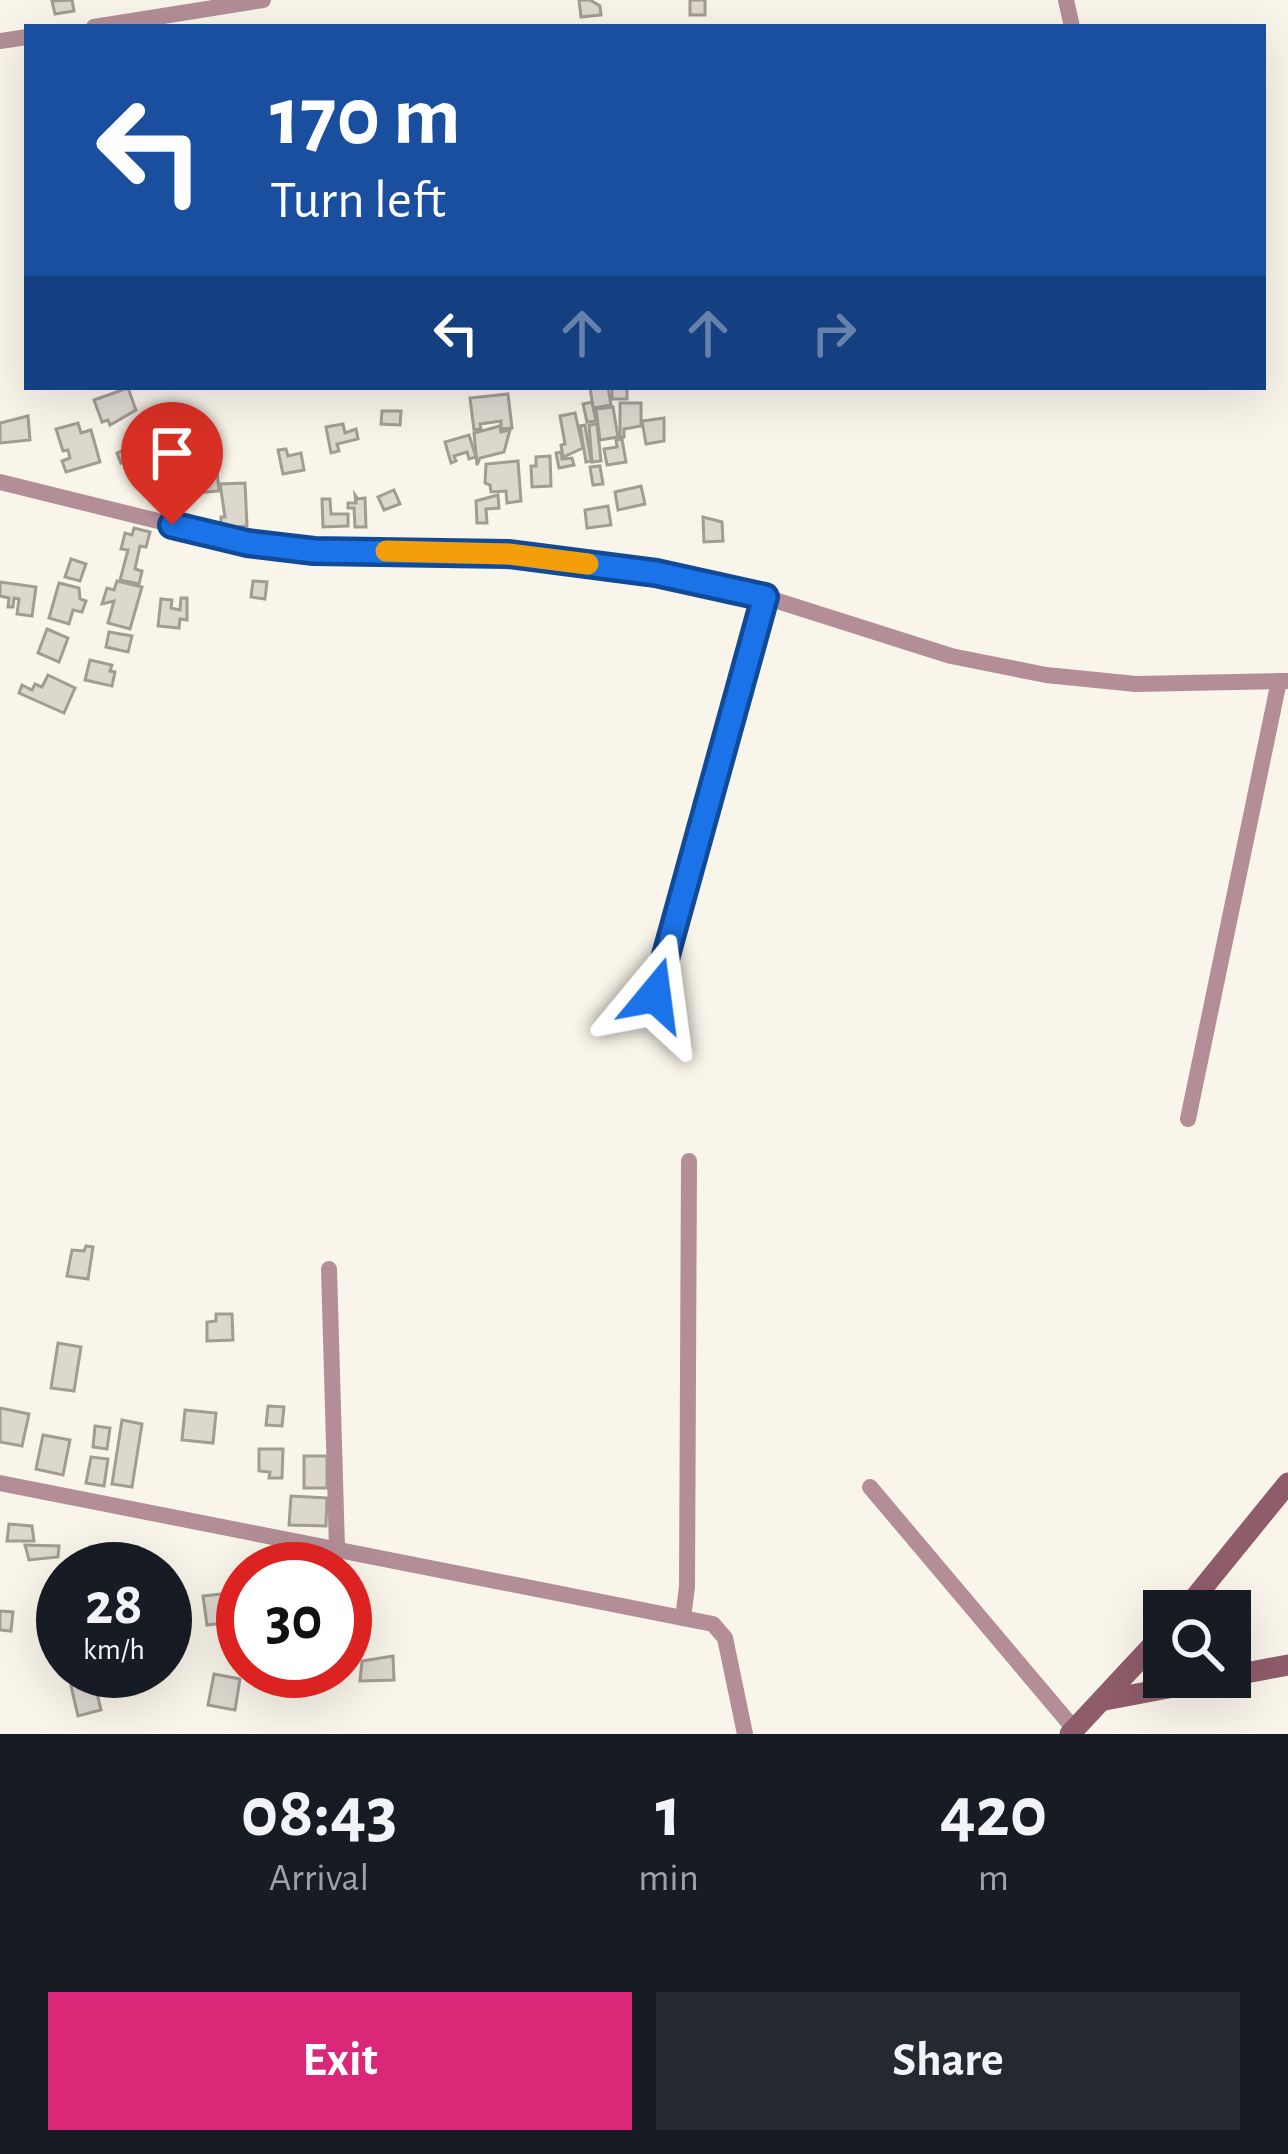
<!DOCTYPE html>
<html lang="en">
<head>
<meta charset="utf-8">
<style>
	body { margin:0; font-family:"Alegreya Sans",sans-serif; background:#242831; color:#f1f3f6; height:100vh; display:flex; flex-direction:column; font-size:45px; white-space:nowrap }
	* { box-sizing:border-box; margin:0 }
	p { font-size:39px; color:#9ea1a6 }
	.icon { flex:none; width:66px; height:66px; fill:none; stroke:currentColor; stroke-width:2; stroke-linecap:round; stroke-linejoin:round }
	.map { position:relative; height:1734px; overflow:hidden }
	.side { display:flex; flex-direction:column; background:#171b24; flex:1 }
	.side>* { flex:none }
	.hud { position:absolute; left:24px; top:24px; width:1242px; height:366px; border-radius:0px; box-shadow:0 12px 48px #0002; background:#1a4fa0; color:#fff; overflow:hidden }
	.tools { position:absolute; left:1143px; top:1590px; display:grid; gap:24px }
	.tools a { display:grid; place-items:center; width:108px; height:108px; border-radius:0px; background:#171b24; box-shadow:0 12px 48px #0002; font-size:60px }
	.speed { position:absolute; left:36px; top:1542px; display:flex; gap:24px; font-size:60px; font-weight:700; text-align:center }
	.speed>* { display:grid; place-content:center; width:156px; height:156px; border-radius:50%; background:#171b24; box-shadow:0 12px 48px #0002; line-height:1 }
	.speed small { font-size:30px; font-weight:400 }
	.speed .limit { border:18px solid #d22; background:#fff; color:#111 }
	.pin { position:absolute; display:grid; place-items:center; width:102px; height:102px; color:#fff; margin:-123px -51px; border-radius:50% 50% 50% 0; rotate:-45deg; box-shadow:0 0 12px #0007 }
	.pin .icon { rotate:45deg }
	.me { position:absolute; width:132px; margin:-66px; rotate:16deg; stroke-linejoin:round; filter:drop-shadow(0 0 9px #0008) }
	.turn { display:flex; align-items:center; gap:42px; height:252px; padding:0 48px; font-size:54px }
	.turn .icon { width:156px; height:156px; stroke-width:2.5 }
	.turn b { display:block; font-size:84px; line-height:102px }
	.lanes { display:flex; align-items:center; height:114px; padding:0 48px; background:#0003; justify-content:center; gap:60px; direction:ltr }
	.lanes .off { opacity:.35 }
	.eta { display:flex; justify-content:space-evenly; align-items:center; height:204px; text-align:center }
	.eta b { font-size:72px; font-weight:700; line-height:84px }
	.button { display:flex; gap:24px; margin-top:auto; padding:24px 48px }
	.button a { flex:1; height:138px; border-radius:0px; background:#db2777; color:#fff; font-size:48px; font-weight:700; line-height:138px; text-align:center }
	.button a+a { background:#242831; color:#f1f3f6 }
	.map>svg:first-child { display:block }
	.building { fill:#ddd8ce; stroke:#a29d93; stroke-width:3 }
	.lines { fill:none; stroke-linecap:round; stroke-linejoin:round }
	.street { stroke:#b38e97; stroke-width:16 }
	.secondary { stroke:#8f5c6a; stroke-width:21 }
	.route-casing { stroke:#114b97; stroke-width:30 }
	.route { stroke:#1a73e8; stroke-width:21 }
	.slow { stroke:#f59e0b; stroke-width:21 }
</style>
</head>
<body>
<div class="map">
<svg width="1288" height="1734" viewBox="0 0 1288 1734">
	<rect width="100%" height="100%" fill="#faf5ea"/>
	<g class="building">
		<polygon points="72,0 74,11 55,14 52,1"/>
		<polygon points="579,0 590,0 600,6 601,15 581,17"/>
		<rect x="690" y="0" width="15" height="15"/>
		<polygon points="590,387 608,387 611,405 593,408"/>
		<rect x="612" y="387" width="15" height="12"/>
		<polygon points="128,388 136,410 110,425 108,420 102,422 94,400"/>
		<polygon points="508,394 512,428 501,429 501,421 480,424 481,429 474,430 470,398"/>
		<polygon points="592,402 596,421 587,422 583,404"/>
		<polygon points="620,403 641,403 641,426 624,429 624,437 620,437"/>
		<polygon points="613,407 618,437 600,440 596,409"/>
		<polygon points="382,411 401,411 400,425 381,424"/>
		<polygon points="575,413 583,448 563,457 561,445 565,444 560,416"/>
		<polygon points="28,416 30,440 0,443 0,423"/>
		<polygon points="664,418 664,441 646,444 642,421"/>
		<polygon points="78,423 81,433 91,430 100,462 66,472 62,461 70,458 68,450 63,451 56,429"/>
		<polygon points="343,424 345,433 356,429 358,439 337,444 339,451 331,453 326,427"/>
		<polygon points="597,424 601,461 592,462 589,425"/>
		<polygon points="585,425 591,461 586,462 580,426"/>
		<polygon points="500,426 501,432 510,430 504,452 480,458 477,465 474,433"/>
		<polygon points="469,435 476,457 469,459 467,452 454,456 456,461 451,463 445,442"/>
		<polygon points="622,439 626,462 607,465 604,449 617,447 616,440"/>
		<polygon points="145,441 149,451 121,463 117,453"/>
		<polygon points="286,449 288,456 301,453 304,470 283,474 278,450"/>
		<polygon points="561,452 562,459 572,458 574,465 559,468 556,453"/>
		<polygon points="550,456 551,486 532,487 531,466 536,466 536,457"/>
		<polygon points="216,461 219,491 183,494 181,478 193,477 192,468"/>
		<polygon points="518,461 521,501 507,503 506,491 491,492 490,485 485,483 486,464"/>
		<polygon points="600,466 603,484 593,485 590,467"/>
		<polygon points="245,483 247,526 221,528 221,517 225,517 220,484"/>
		<polygon points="641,486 645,504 618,510 615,492"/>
		<polygon points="394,490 400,504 384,510 378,497"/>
		<polygon points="355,495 358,499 365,498 366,527 355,527 354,508 348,508 348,503 356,503"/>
		<polygon points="498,495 499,508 486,509 487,523 477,523 476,501"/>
		<polygon points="322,499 330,499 331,514 348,514 348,526 323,527"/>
		<polygon points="608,506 611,525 587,528 585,510"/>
		<polygon points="703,517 722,522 723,541 704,542"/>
		<polygon points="134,528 150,532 146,547 140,546 135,569 142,571 139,584 120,580 128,550 121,549 125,533 132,535"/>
		<polygon points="71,559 86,564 80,581 65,577"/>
		<polygon points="117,581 142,587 130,629 108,623 114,601 102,604 107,588 114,590"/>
		<polygon points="253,581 267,582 265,599 251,597"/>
		<polygon points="0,582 36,587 32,616 17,614 19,599 14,598 13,607 8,607 9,598 0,596"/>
		<polygon points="59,583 79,588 80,599 86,601 82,612 73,610 69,624 49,618"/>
		<polygon points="181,598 187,598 187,620 180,619 179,628 158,626 161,599 172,600 171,608 180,610"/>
		<polygon points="47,629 68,638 59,662 38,653"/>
		<polygon points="109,632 132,636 128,652 106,647"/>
		<polygon points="90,660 112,665 110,671 115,672 112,686 85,680"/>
		<polygon points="48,675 75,688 64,713 19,693 22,685 32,690 35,684 42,687"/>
		<polygon points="86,1246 93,1247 88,1279 67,1276 72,1250 84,1251"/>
		<polygon points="216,1314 232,1314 233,1340 207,1341 207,1322 216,1321"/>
		<polygon points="58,1343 81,1347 74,1391 51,1388"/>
		<polygon points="268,1406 284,1407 282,1426 266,1425"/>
		<polygon points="0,1408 29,1414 22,1446 0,1442"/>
		<polygon points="185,1410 216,1413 213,1443 182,1440"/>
		<polygon points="122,1420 142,1424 132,1487 112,1484"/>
		<polygon points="95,1426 110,1428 107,1449 93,1447"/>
		<polygon points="43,1435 70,1440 63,1475 36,1469"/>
		<polygon points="259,1449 283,1449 282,1478 269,1478 270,1472 259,1471"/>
		<rect x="304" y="1456" width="23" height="32"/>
		<polygon points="91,1457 108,1459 104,1486 86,1483"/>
		<polygon points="291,1496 327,1498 326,1526 289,1525"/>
		<polygon points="9,1524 32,1526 34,1541 7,1541"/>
		<polygon points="25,1545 59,1546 58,1557 29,1560"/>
		<polygon points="230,1593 233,1622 207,1625 203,1596"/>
		<polygon points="0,1611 13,1612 11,1631 0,1630"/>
		<polygon points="393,1656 394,1680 360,1681 362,1661"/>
		<polygon points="214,1674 240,1679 235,1710 208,1705"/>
		<polygon points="94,1681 101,1710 78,1716 71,1686"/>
	</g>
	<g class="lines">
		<g class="street">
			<polyline points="1066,0 1072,27"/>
			<polyline points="94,27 263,0"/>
			<polyline points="0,41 27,37"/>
			<polyline points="0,482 247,543 314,551 508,554 656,573 765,597 951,656 1046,675 1136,684 1288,681"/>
			<polyline points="655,995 765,597"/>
			<polyline points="1188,1119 1279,681"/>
			<polyline points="329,1269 337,1548"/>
			<polyline points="0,1483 713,1624 725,1638 745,1734"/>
			<polyline points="870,1487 1075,1730"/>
			<polyline points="683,1618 687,1587 689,1161"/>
		</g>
		<g class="secondary">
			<polyline points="1184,1611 1288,1483"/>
			<polyline points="1230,1676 1288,1665"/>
			<polyline points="1105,1700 1226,1677"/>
			<polyline points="1070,1734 1164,1633"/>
		</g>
	</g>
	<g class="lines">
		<g class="route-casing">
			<polyline id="route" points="172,525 247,543 314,551 508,554 656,573 765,597 655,995"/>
		</g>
		<use href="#route" class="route"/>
		<polyline class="slow" points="386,551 508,554 588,564"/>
	</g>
</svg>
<div class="tools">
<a><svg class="icon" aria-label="search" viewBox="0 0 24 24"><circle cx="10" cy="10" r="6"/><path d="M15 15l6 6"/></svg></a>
</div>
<div class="speed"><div>28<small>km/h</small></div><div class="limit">30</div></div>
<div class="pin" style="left:172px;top:525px;background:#d93025"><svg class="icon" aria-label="arrive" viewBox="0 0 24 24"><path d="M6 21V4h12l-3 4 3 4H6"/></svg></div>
<svg class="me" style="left:655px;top:995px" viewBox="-20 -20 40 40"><path d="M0-17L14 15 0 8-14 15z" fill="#1a73e8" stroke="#fff" stroke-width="4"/></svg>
<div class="hud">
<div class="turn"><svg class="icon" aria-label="left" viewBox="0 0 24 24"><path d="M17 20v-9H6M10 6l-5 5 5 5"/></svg><div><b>170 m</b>Turn left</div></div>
<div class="lanes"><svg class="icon" aria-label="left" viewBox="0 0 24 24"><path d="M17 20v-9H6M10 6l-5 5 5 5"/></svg><svg class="icon off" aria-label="ahead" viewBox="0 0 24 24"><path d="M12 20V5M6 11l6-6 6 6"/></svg><svg class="icon off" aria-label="ahead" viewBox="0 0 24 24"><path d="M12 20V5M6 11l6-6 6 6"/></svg><svg class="icon off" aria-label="right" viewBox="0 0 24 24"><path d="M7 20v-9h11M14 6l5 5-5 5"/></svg></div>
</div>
</div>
<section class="side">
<div class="eta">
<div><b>08:43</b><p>Arrival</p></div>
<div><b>1</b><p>min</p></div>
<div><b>420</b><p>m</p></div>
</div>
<div class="button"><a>Exit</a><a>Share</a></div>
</section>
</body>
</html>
